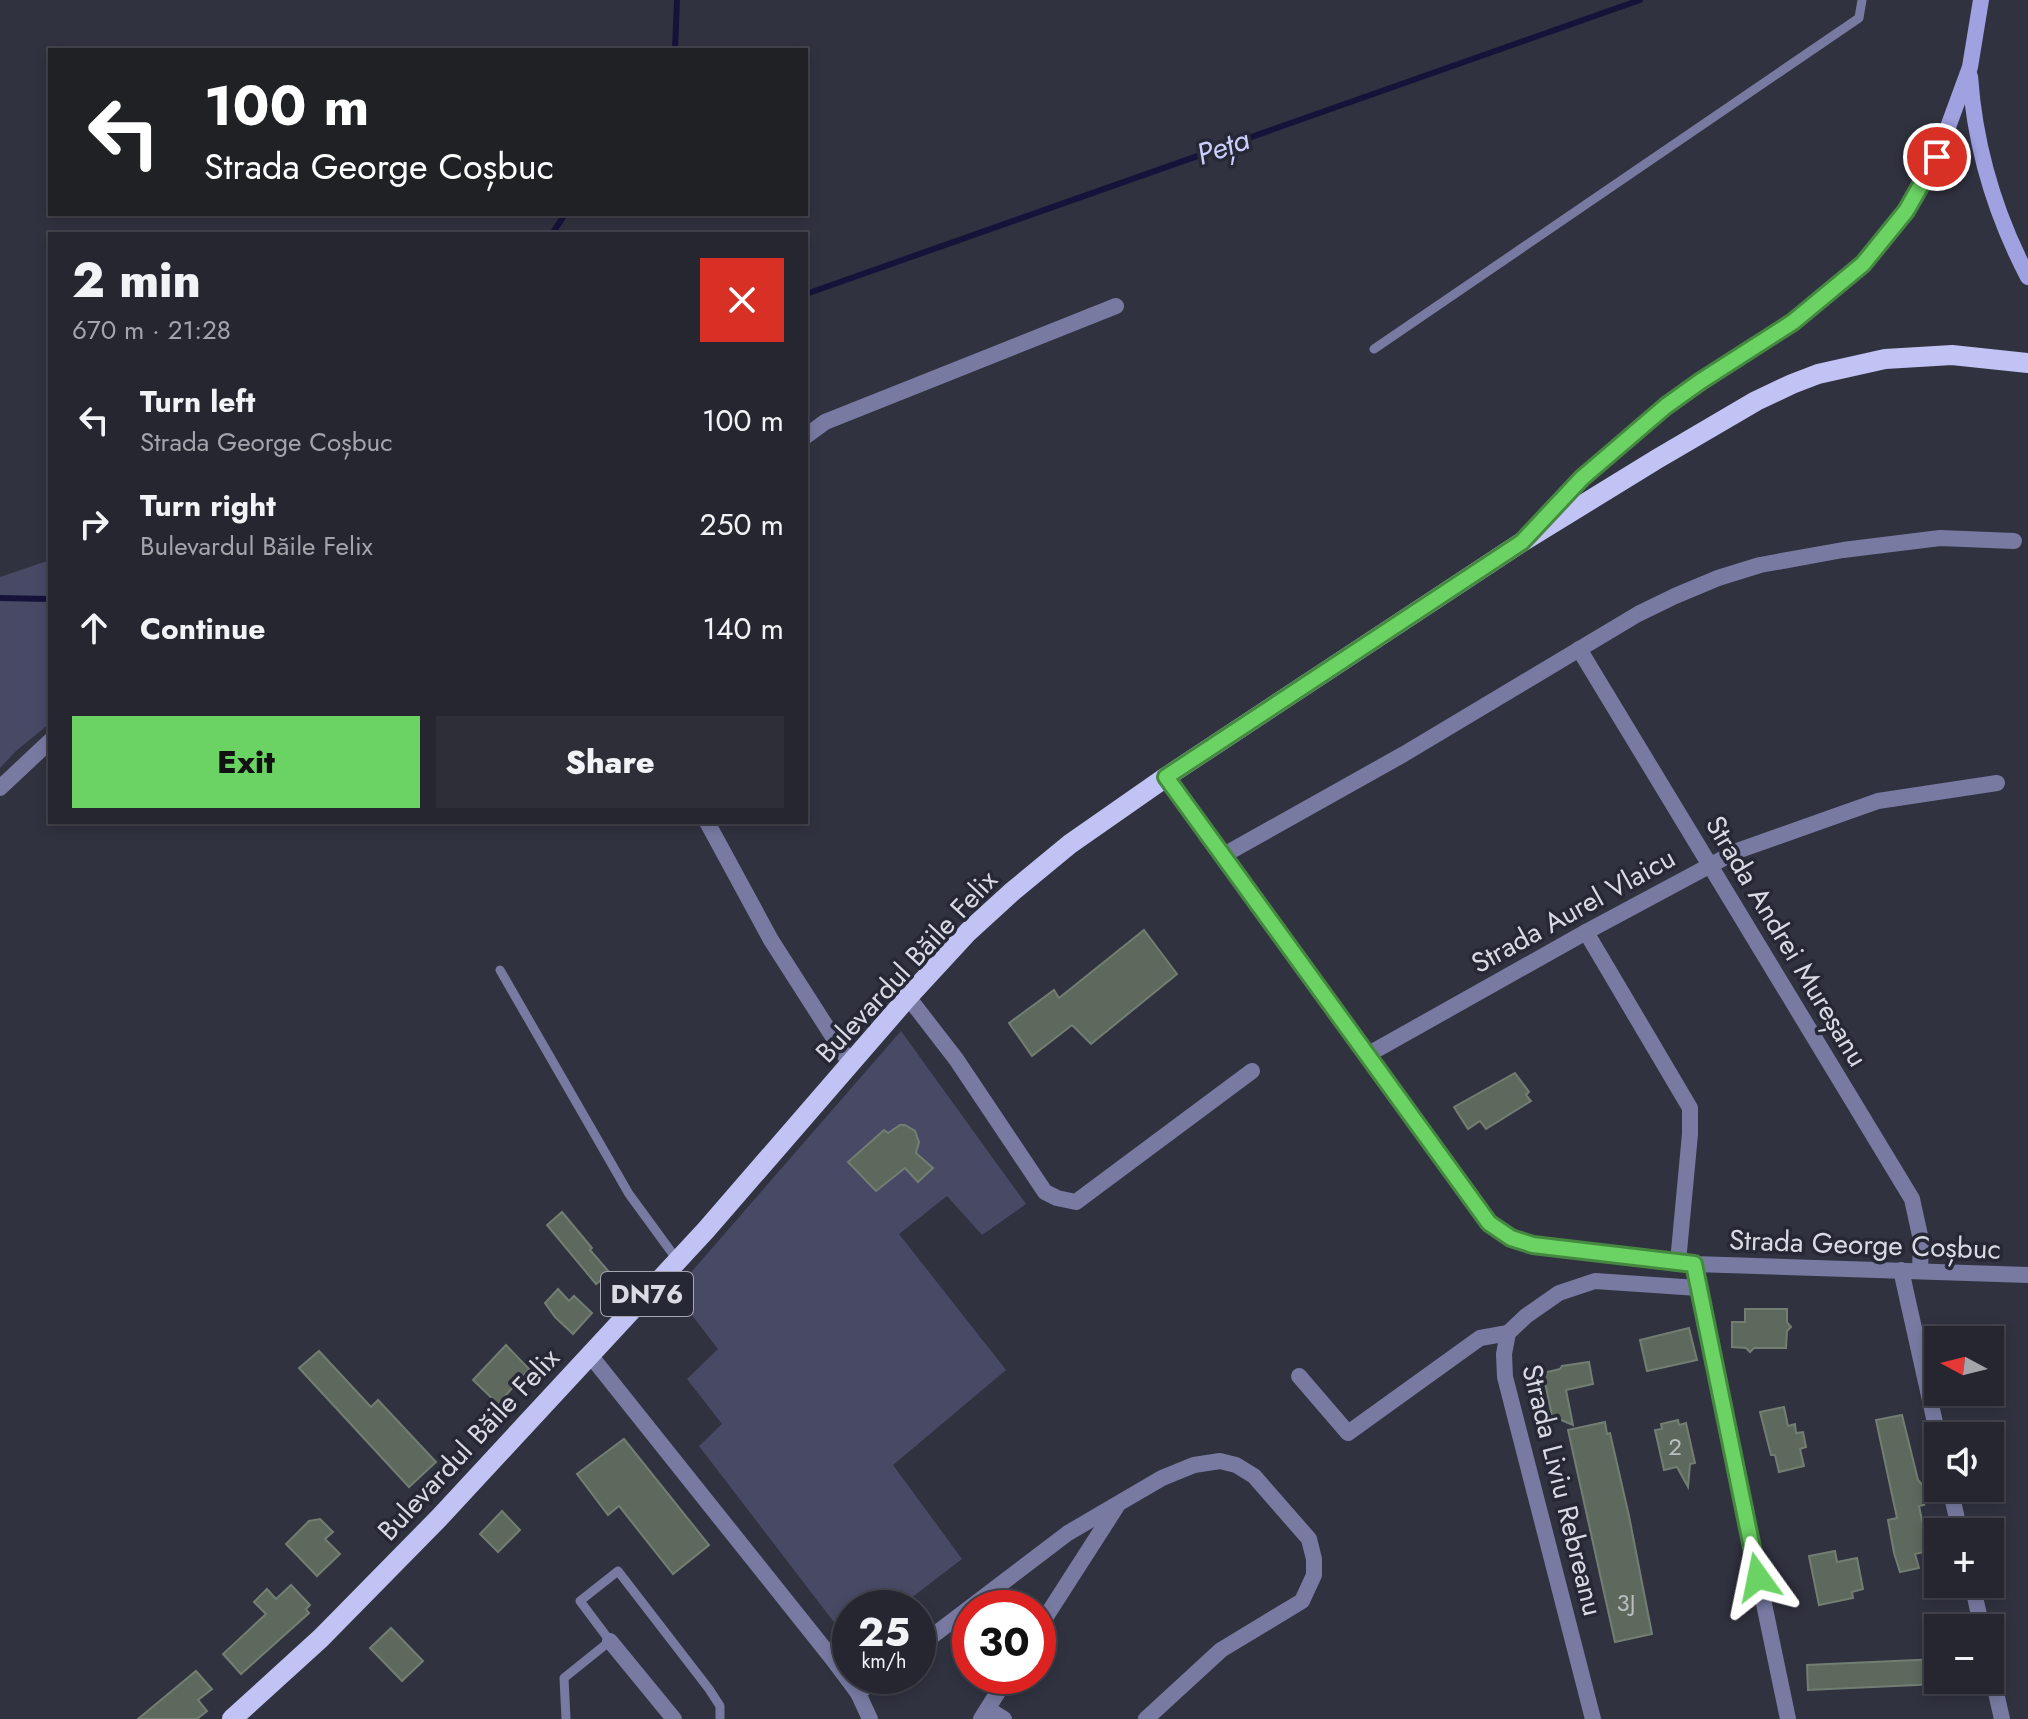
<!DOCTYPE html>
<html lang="en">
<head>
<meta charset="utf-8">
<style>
	body { margin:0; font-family:Jost,sans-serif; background:#2d2e38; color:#f1f3f6; height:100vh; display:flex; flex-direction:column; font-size:30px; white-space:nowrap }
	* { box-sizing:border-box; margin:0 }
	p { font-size:26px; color:#a3a5ab }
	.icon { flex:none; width:44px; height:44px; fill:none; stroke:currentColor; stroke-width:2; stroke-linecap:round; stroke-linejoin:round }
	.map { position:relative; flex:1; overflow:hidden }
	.side { position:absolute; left:48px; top:232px; width:760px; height:592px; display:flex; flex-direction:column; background:#252630; border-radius:0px; box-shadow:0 4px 12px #0003,0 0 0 2px #42434c }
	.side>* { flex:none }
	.banner { position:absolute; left:48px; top:48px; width:760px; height:168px; border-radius:0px; box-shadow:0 4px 12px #0003,0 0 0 2px #42434c; background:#202124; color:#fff; overflow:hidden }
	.needle { width:52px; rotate:277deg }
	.controls { position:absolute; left:1924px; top:1326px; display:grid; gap:16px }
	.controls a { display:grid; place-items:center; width:80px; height:80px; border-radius:0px; background:#252630; box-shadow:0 4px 12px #0003,0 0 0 2px #42434c; font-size:40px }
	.speed { position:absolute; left:832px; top:1590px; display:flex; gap:16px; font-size:40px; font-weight:700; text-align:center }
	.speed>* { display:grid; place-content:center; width:104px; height:104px; border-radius:50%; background:#252630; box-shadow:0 4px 12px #0003,0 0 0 2px #42434c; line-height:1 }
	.speed small { font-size:20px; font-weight:400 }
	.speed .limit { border:12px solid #d22; background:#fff; color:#111 }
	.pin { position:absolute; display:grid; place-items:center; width:68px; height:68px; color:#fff; margin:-34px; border:4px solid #fff; border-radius:50%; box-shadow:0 2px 8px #0007 }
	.me { position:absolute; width:88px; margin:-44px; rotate:348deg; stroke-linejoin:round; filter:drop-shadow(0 0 6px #0008) }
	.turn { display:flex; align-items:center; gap:28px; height:168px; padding:0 24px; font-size:36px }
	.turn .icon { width:104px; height:104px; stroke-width:2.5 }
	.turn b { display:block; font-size:56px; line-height:68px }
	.round { display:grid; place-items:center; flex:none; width:84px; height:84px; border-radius:0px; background:#2d2e38 }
	.summary { display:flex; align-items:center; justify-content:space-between; height:136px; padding:0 24px }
	h1 { font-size:48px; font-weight:800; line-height:60px }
	.cta { display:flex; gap:16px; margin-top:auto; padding:16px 24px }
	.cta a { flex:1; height:92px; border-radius:0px; background:#6ad363; color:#111; font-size:32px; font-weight:800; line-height:92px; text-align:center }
	.cta a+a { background:#2d2e38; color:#f1f3f6 }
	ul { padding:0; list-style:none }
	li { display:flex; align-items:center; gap:24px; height:104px; padding:0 24px }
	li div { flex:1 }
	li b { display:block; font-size:30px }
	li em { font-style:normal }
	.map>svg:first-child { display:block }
	.green { fill:#484a65 }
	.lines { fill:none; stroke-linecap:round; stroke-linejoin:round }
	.stream { stroke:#16133b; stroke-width:6 }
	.building { fill:#5d695c; stroke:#727e71; stroke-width:2 }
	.service { stroke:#787aa2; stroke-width:9 }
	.minor { stroke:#787aa2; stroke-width:16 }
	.secondary { stroke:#9fa1e1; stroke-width:16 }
	.primary { stroke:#c1c3f5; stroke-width:20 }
	.route-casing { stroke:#458940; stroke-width:20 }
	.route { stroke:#6ad363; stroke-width:14 }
	.labels { text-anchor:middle; stroke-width:7; stroke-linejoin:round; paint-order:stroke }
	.number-label { font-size:24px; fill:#babec1 }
	.shield { fill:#272836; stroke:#a4a5af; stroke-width:2 }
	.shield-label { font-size:26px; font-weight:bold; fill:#d9dae3 }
	.street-label { font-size:28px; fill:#d9dae3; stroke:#272836 }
	.water-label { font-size:30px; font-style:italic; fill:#cccffc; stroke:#272836 }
</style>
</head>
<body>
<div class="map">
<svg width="2028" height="1719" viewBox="0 0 2028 1719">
	<rect width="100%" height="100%" fill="#313240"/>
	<g class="green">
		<polygon points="50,560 50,723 16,751 0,768 0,577"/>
		<polygon points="901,1031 1026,1204 982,1235 947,1196 899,1234 1006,1370 893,1465 962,1559 898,1608 850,1608 850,1643 699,1446 722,1424 687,1379 718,1349 674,1292"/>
	</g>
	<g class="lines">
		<g class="stream">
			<polyline points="675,50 677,0"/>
			<polyline points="552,234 565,214"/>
			<polyline points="806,294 1640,0"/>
			<polyline points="0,598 50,599"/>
		</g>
	</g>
	<g class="building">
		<polygon points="1144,930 1177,974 1091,1044 1072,1025 1032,1056 1009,1023 1054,990 1059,998"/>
		<polygon points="1515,1073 1529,1092 1526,1095 1531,1101 1486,1129 1480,1121 1468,1129 1454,1107"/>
		<polygon points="900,1125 905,1125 915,1131 919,1142 916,1153 933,1168 918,1182 905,1168 876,1191 848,1162 884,1130 888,1133"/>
		<polygon points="562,1212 592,1248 590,1250 610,1273 596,1284 547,1225"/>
		<polygon points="558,1289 569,1301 574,1296 592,1313 573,1334 555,1317 545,1303"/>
		<polygon points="1745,1309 1787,1309 1787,1322 1791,1327 1787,1331 1786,1348 1754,1348 1750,1352 1746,1348 1732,1347 1732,1322 1745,1322"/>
		<polygon points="1689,1328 1697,1360 1647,1371 1640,1340"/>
		<polygon points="506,1345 529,1369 498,1404 473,1380"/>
		<polygon points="319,1351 371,1407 378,1400 436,1462 409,1487 299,1368"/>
		<polygon points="1589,1362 1593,1384 1566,1390 1573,1425 1552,1416 1543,1373 1560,1369 1562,1366"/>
		<polygon points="1784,1407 1788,1426 1795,1424 1796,1433 1803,1432 1806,1447 1800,1449 1804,1466 1779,1472 1775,1455 1771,1455 1760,1412"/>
		<polygon points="1902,1415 1918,1480 1927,1490 1928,1495 1924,1505 1919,1506 1924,1529 1929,1534 1931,1541 1929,1551 1915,1554 1919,1568 1900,1572 1894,1553 1888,1520 1897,1518 1876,1420"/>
		<polygon points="1678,1420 1679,1425 1686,1423 1695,1463 1690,1464 1688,1487 1677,1467 1664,1470 1655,1430 1662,1429 1661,1424"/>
		<polygon points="1605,1422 1607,1434 1610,1433 1629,1516 1652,1634 1615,1642 1568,1430"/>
		<polygon points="624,1439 709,1545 673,1574 619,1506 608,1515 577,1474"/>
		<polygon points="502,1511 520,1530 498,1552 480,1534"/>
		<polygon points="320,1519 333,1532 325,1539 340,1554 317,1576 286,1544 309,1521"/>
		<polygon points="1835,1551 1837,1562 1857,1558 1863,1589 1852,1592 1853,1598 1819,1605 1809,1556"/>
		<polygon points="291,1585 310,1605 306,1609 309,1613 241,1674 223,1654 266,1614 254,1602 267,1589 276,1599"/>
		<polygon points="391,1628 423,1661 402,1681 370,1648"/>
		<polygon points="1938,1659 1938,1684 1808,1690 1807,1665"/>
		<polygon points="196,1671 212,1689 198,1700 207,1711 197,1719 138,1719"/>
	</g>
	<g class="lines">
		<g class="service">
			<polyline points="1374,349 1859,18 1862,0"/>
			<polyline points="500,970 629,1194 678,1261"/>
			<polyline points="566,1719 564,1678 610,1641 580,1601 618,1571 709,1689 720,1706 720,1719"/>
		</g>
		<g class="minor">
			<polyline points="806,436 825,422 1116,306"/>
			<polyline points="1579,649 1912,1199 1921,1240 1920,1271"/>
			<polyline points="1166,777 1489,1223 1511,1238 1533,1245 1694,1264 2028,1275"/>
			<polyline points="0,788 50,741"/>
			<polyline points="707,822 771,940 851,1065"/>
			<polyline points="1222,856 1404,754 1638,614 1675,596 1718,578 1760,565 1843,550 1940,538 2014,541"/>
			<polyline points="1586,932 1690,1108 1690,1134 1678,1262"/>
			<polyline points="908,997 956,1059 1045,1192 1057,1198 1076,1202 1252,1071"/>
			<polyline points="1367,1055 1586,932 1737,851 1878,801 1997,783"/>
			<polyline points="1901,1270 1938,1436"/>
			<polyline points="1696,1278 1788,1719"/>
			<polyline points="590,1355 831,1657 858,1693 870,1719"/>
			<polyline points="1299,1376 1348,1433 1480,1338 1508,1333"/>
			<polyline points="1950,1488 1960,1532"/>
			<polyline points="1972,1584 1982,1628"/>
			<polyline points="1038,1629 1117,1506"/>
			<polyline points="610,1641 674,1719"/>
			<polyline points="918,1647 1068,1533 1162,1478 1194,1465 1220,1461 1236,1465 1254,1476 1309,1539 1314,1559 1314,1575 1302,1601 1221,1650 1146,1719"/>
			<polyline points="1990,1666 2002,1719"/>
			<polyline points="858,1693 880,1676"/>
			<polyline points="988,1709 1004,1719"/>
			<polyline points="981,1719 1008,1676"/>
			<polyline points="1593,1719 1505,1377 1504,1354 1508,1333 1526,1316 1559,1293 1595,1281 1698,1288"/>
		</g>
		<g class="secondary">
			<path d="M1970,76c5,71 25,138 58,201"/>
			<polyline points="1534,529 1582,478 1666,406 1701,381 1778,332 1807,311 1863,264 1889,234 1906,211 1937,157 1970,67 1981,0"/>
		</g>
		<polyline class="primary" points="232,1719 321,1638 439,1518 706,1230 908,997 968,932 1013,891 1070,844 1166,777 1522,542 1657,459 1756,401 1792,384 1818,374 1885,359 1952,355 2028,363"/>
	</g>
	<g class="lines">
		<g class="route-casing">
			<polyline id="route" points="1758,1577 1694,1264 1533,1245 1511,1238 1489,1223 1166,777 1522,542 1582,478 1666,406 1701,381 1793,322 1863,264 1906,211 1937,157"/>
		</g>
		<use href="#route" class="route"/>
	</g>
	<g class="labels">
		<g class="number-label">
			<text x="1675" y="1455">2</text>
			<text x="1626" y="1611">3J</text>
		</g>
		<rect class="shield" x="601" y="1272" width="92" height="44" rx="6"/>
		<g class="shield-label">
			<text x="647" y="1303">DN76</text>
		</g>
		<g class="street-label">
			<text transform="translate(1573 910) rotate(-29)" y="10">Strada Aurel Vlaicu</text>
			<text transform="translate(1787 941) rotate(59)" y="10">Strada Andrei Mureșanu</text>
			<text transform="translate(906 966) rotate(-47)" y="10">Bulevardul Băile Felix</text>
			<text transform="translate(1865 1244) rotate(2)" y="10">Strada George Coșbuc</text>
			<text transform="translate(468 1444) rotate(-47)" y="10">Bulevardul Băile Felix</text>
			<text transform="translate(1563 1490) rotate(76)" y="10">Strada Liviu Rebreanu</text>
		</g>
		<g class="water-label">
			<text transform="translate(1223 147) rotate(-19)" y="10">Peța</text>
		</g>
	</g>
</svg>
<div class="controls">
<a><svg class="needle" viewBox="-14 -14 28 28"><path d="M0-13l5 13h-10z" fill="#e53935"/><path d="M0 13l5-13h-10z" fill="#a3a5ab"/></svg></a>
<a><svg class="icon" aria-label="sound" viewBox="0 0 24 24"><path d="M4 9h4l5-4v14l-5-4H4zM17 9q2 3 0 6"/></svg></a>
<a>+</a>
<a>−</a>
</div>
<div class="speed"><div>25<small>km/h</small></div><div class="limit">30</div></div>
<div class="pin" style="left:1937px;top:157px;background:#d93025"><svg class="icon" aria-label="arrive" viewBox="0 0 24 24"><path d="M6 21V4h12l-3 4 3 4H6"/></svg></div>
<svg class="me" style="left:1758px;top:1577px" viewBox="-20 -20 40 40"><path d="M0-17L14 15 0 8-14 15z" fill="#6ad363" stroke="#fff" stroke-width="4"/></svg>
<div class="banner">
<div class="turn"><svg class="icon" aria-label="left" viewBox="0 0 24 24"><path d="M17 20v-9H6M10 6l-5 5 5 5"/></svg><div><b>100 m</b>Strada George Coșbuc</div></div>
</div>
<section class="side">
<div class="summary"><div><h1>2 min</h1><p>670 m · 21:28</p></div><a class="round" style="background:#d93025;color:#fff"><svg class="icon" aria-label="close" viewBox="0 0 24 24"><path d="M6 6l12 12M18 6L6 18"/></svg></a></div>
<ul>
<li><svg class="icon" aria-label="left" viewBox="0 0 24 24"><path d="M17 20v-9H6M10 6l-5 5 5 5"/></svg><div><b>Turn left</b><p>Strada George Coșbuc</p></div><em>100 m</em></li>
<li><svg class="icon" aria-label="right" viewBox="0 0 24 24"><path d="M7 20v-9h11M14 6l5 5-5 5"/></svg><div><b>Turn right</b><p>Bulevardul Băile Felix</p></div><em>250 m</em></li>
<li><svg class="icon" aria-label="ahead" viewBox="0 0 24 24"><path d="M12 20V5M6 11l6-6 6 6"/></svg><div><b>Continue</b></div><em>140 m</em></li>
</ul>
<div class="cta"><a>Exit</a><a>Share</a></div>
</section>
</div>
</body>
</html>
